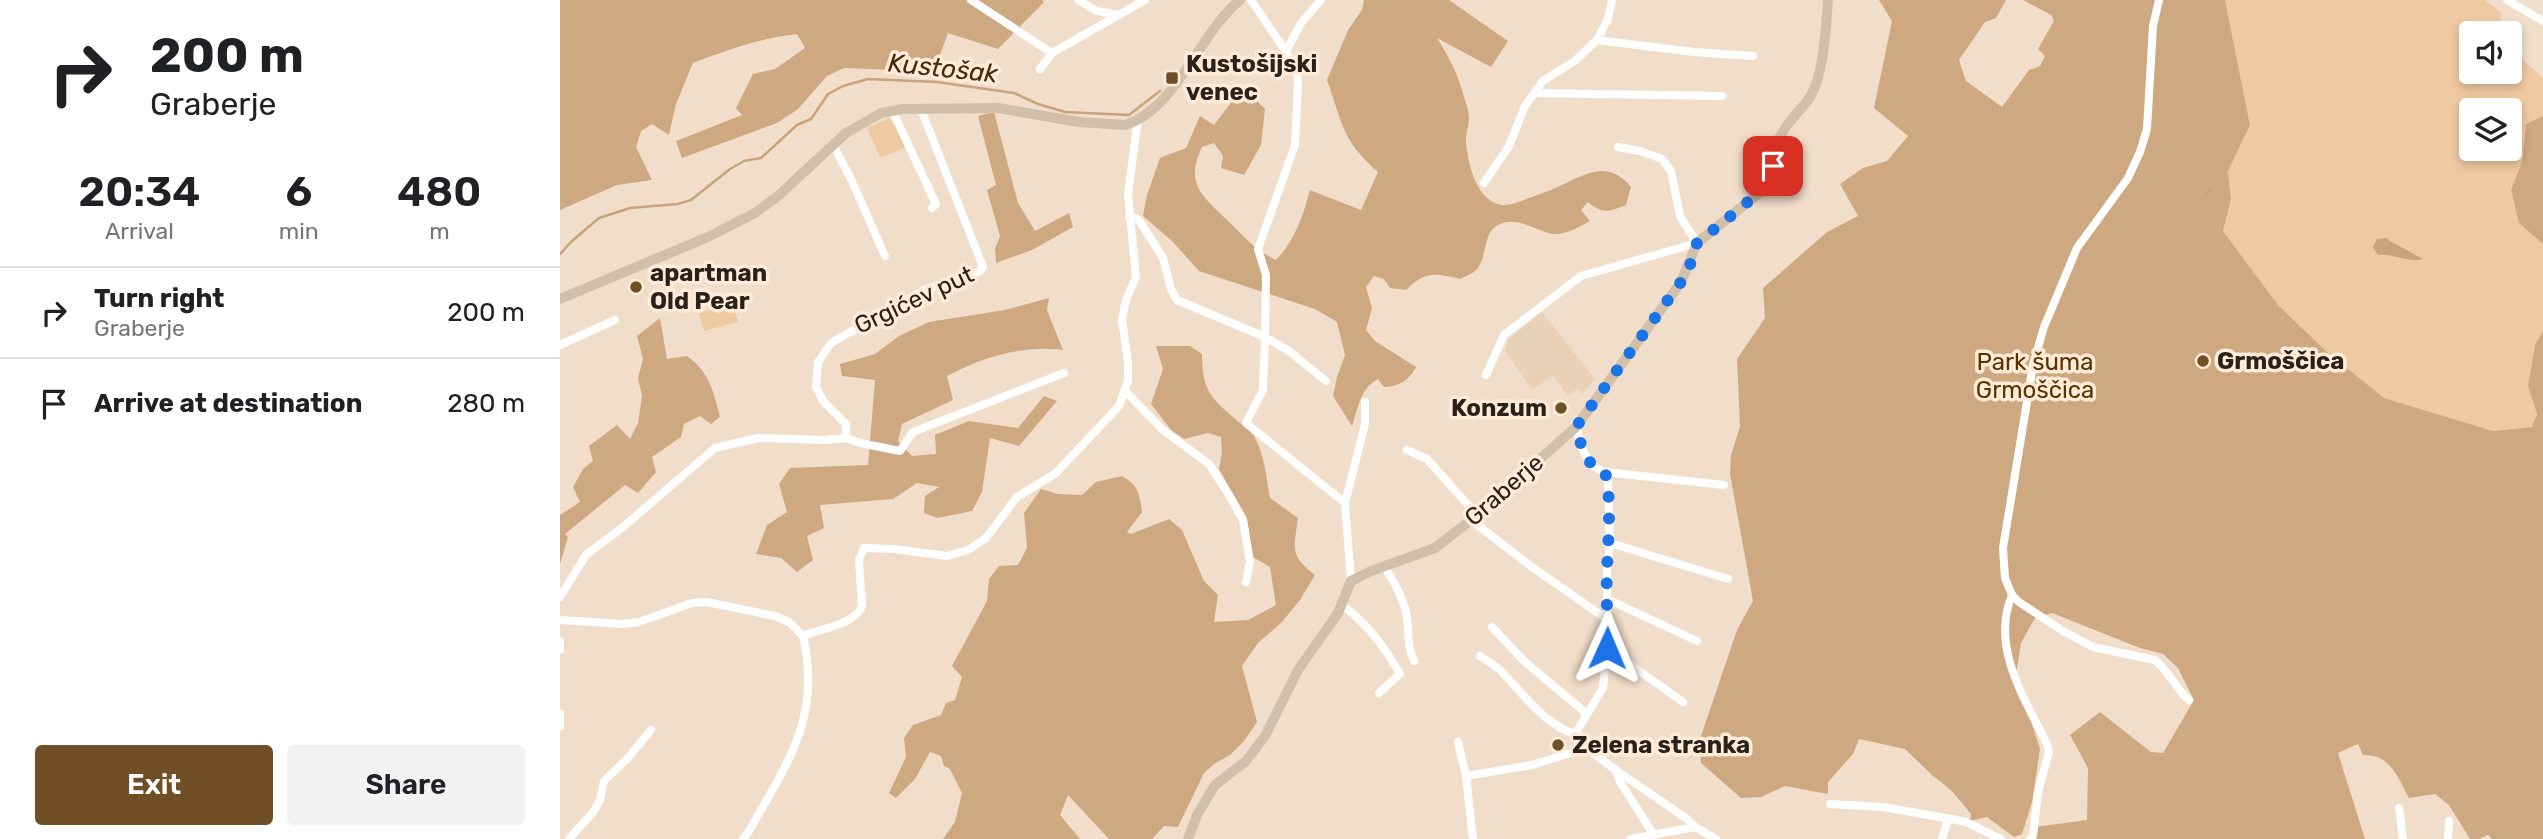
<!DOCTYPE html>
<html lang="en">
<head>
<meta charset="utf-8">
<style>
	body { margin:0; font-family:Rubik,sans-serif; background:#f2f2f2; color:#202124; height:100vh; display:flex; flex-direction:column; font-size:26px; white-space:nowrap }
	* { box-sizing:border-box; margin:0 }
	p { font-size:23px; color:#757577 }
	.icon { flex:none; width:38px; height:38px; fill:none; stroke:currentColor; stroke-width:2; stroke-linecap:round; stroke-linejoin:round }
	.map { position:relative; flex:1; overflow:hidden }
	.sheet { display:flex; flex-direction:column; background:#fff; width:560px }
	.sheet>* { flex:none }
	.banner { background:#fff; color:#202124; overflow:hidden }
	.buttons { position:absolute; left:1899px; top:21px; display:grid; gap:14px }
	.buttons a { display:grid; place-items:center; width:63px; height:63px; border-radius:7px; background:#fff; box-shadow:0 4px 10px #0003; font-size:35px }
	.pin { position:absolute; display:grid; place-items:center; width:60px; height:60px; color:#fff; margin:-30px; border-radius:14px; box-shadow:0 4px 10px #0006 }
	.me { position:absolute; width:77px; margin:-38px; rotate:1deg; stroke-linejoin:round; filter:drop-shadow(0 0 5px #0008) }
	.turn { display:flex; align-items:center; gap:24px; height:147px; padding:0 35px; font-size:32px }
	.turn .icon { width:91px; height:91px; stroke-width:2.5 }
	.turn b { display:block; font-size:49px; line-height:60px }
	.eta { display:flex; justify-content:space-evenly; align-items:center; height:119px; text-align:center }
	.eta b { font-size:42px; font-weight:600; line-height:49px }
	.primary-button { display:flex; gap:14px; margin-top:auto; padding:14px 35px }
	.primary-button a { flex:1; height:80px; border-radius:7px; background:#704e26; color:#fff; font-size:28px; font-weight:600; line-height:80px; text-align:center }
	.primary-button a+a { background:#f2f2f2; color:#202124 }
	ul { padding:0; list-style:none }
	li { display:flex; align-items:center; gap:21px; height:91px; padding:0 35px; border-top:2px solid #e0e0e0 }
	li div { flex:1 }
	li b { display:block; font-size:26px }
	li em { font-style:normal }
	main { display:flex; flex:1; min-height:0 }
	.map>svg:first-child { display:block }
	.built { fill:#e9d1b8 }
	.green { fill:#eec9a1; fill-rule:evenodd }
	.forest { fill:#cea880 }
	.water { fill:#c9a37b }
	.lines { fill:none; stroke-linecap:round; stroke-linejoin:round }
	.stream { stroke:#c9a37b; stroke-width:2.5 }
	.street { stroke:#fff; stroke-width:8 }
	.secondary { stroke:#d1c0a9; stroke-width:10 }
	.route { stroke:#1a73e8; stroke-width:12; stroke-dasharray:0 21.6 }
	.poi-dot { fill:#704e26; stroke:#ffebd7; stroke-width:2.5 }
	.labels { text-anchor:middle; stroke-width:7; stroke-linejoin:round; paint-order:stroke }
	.poi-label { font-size:24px; font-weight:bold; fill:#28221a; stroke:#ffebd7; text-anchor:start }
	.street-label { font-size:24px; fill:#28221a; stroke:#ffebd7 }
	.park-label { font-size:24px; fill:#583300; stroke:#ffebd7 }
	.water-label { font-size:26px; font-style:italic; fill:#432a08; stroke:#ffebd7 }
</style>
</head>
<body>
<main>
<section class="sheet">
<div class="banner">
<div class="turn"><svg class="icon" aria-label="right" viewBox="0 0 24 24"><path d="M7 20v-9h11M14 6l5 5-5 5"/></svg><div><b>200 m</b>Graberje</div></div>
</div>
<div class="eta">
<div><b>20:34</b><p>Arrival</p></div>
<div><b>6</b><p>min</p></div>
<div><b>480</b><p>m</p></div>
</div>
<ul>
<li><svg class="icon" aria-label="right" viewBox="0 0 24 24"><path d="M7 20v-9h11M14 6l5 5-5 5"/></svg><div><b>Turn right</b><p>Graberje</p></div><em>200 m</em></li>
<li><svg class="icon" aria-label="arrive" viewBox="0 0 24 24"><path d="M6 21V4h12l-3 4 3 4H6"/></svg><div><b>Arrive at destination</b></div><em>280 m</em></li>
</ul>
<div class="primary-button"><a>Exit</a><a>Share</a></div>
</section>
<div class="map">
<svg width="1983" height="839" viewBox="0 0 1983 839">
	<rect width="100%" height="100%" fill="#f1deca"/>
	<polygon class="built" points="982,312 1035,379 1022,394 1017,389 1008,396 993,375 972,390 945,350 949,339"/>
	<g class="green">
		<path d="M1665,0h260l16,12 -1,21h-29v39h39v-24l33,30v38l-17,8 -4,38 -11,28 8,33 24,21v87l-8,14 -7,41 9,28 -5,13 -39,4 -109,-33 -56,-45 -50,-48 -55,-74 8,-32 -3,-28 22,-46zM1911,110h39v39h-39z"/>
		<polygon points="329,118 339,131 346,147 320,158 307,128"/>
		<polygon points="173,304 178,322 144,331 139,313"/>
	</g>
	<g class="forest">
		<path d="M0,0h482l2,2 -46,47 -50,-16 -11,30 -43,7 -50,-2 -17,8 -29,33 -21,14 -95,35 -6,-17 66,-26 -6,-7 17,-34 22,-5 30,-21 -8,-14c-36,4 -69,16 -104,29l-17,41 -7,31 -17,-11 -11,7 -5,16 16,33 -35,5 -57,25z"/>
		<path d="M804,0h85l59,41 -17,26 -54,-29c12,19 22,38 27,59 2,7 5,14 5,21 0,7 -3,14 -3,22 1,19 8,52 27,62 11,6 20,2 31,-2 13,-5 28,-10 40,-16 26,-12 45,-23 67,3l-5,18c-17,7 -24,9 -38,-3l-7,8 9,11c-11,6 -24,14 -37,13 -17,-3 -35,-18 -53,-10 -19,8 -11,34 -25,47 -3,3 -11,6 -15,8 -25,-6 -35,-8 -54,11l-16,-2 -6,-9 -10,-3 -8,11 6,21 -6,22 9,11 41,26c-6,13 -18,20 -32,20l-6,-8c-18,9 -20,30 -26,47l-19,-30 4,-19 8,-22 -8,-33 -22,-13 -116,-38 -27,-30 -29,-25 4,-21 13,-37 26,-10 14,-32 14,9 29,-38 22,22 -4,36 -17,30 -23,-7 2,-12 -9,-13 -12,4c-18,38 1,49 27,75 18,17 24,27 47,38 19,-20 27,-44 34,-70l51,20 17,-38c-36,-31 -36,-50 -51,-92l21,-50 14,-20z"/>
		<path d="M1319,0h127l-10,18 -11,4 -26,38 7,21 36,26 27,-37 11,-4 5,-10 -7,-7 16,-28 -3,-6 -28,-15h202l25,125 -22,46 3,28 -8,32 55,74 50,48 56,45 109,33 39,-4 5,-13 -9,-28 7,-41 8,-14v508h-51l-4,-4 -9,4h-9l-21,-34 -14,-11 -26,4c-12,-22 -19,-44 -46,-43l-5,-11 -20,9 27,86h-329l-1,-12 52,-7 1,-52 -18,-33 30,-23 51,40 12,1 31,-53 -16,-32 -15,-14 -23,-6 -88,-35 -17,5 -14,25 -5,32 24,74 -8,53 -10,32 -8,3 -27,-20 -17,4 1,-7 -19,-23 -20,-16 -27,-26 -46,-10 -6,15 -25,28v12l-43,-8 -24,11 -20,1 -40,-35 -1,-24 37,-109 16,-29 -23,-127 1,-19 9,-28 -3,-68 28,-41 -2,-30 64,-56 31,-16 -18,-32 23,-16 24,-7 21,-25 -34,-28 18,-87z"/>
		<polygon points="434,112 458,203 475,231 509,213 513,227 472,250 436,263 435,249 440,236 427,190 436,185 418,116"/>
		<polygon points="1983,116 1983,244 1959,223 1951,190 1962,162 1966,124"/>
		<path d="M489,298l-2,12 16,40c-40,-5 -81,7 -116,26l6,24 -51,24 -4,17 14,15 24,-2 -1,-19 34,-14 49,7 26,-32 13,5 -38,45 -29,-8 -8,54 -10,19 -35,7 -13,-5 1,-17 14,-9 -22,-4 -24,16 -73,6 4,23 -17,8 6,24 -16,12 -16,-14 -25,-4 11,-29 20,-13 -8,-28 11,-16 78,-3 7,-85 -33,-4 -2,-12 35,-10 24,-18 30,-14 76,-12z"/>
		<path d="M100,318l7,41 20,-3c22,15 27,37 33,61l-9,7 -11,-8 -16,8 -3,13 -29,20 4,15 -18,21 -13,-8 -60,49 3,3 -8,27v-49l20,-13 -7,-15 10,-18 10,-8 -4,-15 28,-21 13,14 8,-16 4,-27 -4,-18 5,-19 -6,-23z"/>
		<path d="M596,346h34l12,8c0,38 10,45 38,69 5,4 12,9 15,15 10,18 11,40 15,60l28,20c-4,30 -9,37 17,57l-15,25 -19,23 -23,20 -16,23 15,56 -13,19 -14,14 -16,9 -10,9 -26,54 -14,-1 -12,13h-43l-41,-44 -8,20 20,24h-137l12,-17 7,-29 -12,-24 -6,-3 -3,-10 -11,-4 -15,27 -19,19 -7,-5 17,-36 -2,-19 9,-13 28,-10 5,-12 9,-3 7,-23 -10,-11 35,-65 2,-22 10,-13 19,-1 9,-17 -3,-35 17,-24 17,5 24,1 14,-13 26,-6c16,9 18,18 20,36l-15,20 4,2 38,-15 13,11 22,51 14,14 -4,27 34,-2 28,-15 -6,-38 -17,-10 -6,-39 -28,-49 3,-16 -1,-16 -13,-4 -24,6 -13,-9 -20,-26 12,-35z"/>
	</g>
	<path class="water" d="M1826,238l4,3 33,18c-15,4 -30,-6 -45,-4l-5,-8 4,-8z"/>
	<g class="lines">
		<g class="stream">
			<polyline points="1646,195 1650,190"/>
			<polyline points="0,254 12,241 39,218 70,208 118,204 131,200 170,169 184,161 201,158 237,125 251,119 268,94 283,86 308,79 377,82 454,93 478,104 505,112 569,115 600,91"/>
		</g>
		<g class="street">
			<polyline points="411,0 492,53"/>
			<polyline points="518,0 537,11 559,15"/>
			<polyline points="691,0 737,68 738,84 735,145 698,249 706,275 705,337 729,351 766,381"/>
			<path d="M1599,0l-6,26 -6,103 -7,23 -12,26 -51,70 -33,79 -11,38 -30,183 2,30 7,17 7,7 44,29 30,16 62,13c14,11 20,28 34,40"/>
			<polyline points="1947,0 1983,21"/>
			<polyline points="1037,40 1134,52 1193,56"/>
			<polyline points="726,51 742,22 761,0"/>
			<polyline points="480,69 492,53 585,0"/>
			<polyline points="974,93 1162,96"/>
			<polyline points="332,110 376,204 372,208"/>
			<polyline points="273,145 292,181 325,256"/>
			<polyline points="924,183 949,146 965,106 983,81 1016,60 1037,40 1048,19 1052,0"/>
			<polyline points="569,216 579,220 603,258 611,289 617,300 705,337 703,390 686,423 785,503"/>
			<polyline points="0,345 55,320"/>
			<polyline points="926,375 944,335 1021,276 1137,243 1120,216 1111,171 1102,159 1080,151 1058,147"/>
			<polyline points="566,392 603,430 649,464 669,495 683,520 690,562 686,582"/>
			<path d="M1016,427c5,17 9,40 29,45l3,11 2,60 -3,29v76l-4,40 -28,46 11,14 30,22 4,12 34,53"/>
			<polyline points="286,438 286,424 263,401 256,387 258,362 271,343 364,290 419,272 423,267 361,109"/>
			<polyline points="847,450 867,459 917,515"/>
			<polyline points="1045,472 1164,485"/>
			<polyline points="911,520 972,567 1048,620"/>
			<polyline points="1050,543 1168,579"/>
			<path d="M824,566c10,16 20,33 23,51 2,16 0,29 7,44"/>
			<polyline points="791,581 785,503 805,424 805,402"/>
			<path d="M1452,595c-22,52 13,104 35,149l2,8 -11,40 -5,44 -3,3"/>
			<polyline points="0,597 26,555 63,527 155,448 198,438 265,440 286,438 300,443 340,451 353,432 504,373"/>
			<polyline points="1047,599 1137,641"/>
			<path d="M782,605c24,18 43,42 58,69l-21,19"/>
			<polyline points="0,620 62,624 79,622 132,603 147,602 215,616 229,622 243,636"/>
			<polyline points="932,627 964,661 1027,714"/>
			<path d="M243,636c17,-8 51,-10 59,-30l-3,-46 5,-12 30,1 53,7 21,-6 18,-12 31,-41 39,-24 63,-67 9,-25v-18l-6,-44 4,-19 10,-23 -8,-83 10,-75"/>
			<polyline points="0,641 0,650"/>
			<polyline points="1047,648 1123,702"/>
			<path d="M920,656c8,5 17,10 23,17 21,22 42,52 72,61"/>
			<polyline points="0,714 0,726"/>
			<polyline points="898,742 906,776 913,839"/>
			<polyline points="1056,770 1127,819 1135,827 1156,839"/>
			<polyline points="906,776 972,765 1026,748"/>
			<polyline points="1270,804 1323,807 1397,820 1406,822 1441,839"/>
			<polyline points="1839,808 1843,839"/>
			<polyline points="9,839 34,811 40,800 44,781 68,758 91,730"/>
			<path d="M183,839l6,-8c38,-67 73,-114 54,-195"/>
			<polyline points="1071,839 1135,827"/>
			<polyline points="1382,839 1388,820"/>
			<polyline points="1888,839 1889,821"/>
		</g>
		<g class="secondary">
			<path d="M0,299l148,-62 47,-24 23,-17 68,-63 35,-20 22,-4 95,-1 81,14 46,3c51,-15 75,-93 115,-125"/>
			<path d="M628,839l9,-24 18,-30 31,-24 19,-25 33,-66 40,-57 13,-32 20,-10 64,-23 36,-28 105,-93 105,-145 16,-39 67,-54c11,-15 9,-35 16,-52 7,-16 21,-26 30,-40 14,-23 16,-70 18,-97"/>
		</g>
	</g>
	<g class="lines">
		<path class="route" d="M1047,648c1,-26 -1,-52 0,-78 1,-27 5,-72 -2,-98 -20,-5 -24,-28 -29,-45l105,-145 9,-17 7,-22 67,-54 5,-8 4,-15"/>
	</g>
	<g class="poi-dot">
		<rect x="605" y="71" width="14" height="14" rx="3.5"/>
		<circle cx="76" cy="287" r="7"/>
		<circle cx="1643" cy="361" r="7"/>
		<circle cx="1001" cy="408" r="7"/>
		<circle cx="998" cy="745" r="7"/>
	</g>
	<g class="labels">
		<g class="poi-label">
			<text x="626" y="72">Kustošijski<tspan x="626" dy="28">venec</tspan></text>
			<text x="90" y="281">apartman<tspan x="90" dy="28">Old Pear</tspan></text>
			<text x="1657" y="369">Grmoščica</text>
			<text x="987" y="416" text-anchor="end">Konzum</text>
			<text x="1012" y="753">Zelena stranka</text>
		</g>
		<g class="street-label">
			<text transform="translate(354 300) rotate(-25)" y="8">Grgićev put</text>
			<text transform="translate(944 490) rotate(-41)" y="8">Graberje</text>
		</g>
		<g class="park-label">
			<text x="1475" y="370">Park šuma<tspan x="1475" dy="28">Grmoščica</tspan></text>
		</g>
		<g class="water-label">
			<text transform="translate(383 68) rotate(6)" y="9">Kustošak</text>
		</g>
	</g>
</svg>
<div class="buttons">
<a><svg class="icon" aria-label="sound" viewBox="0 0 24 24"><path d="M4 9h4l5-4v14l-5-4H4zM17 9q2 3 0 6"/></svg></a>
<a><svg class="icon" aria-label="layers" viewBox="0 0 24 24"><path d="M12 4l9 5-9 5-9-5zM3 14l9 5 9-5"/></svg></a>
</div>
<div class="pin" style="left:1213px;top:166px;background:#d93025"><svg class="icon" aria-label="arrive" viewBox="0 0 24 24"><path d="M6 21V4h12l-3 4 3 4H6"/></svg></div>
<svg class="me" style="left:1047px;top:648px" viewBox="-20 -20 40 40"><path d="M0-17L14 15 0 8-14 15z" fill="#1a73e8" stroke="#fff" stroke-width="4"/></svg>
</div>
</main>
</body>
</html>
